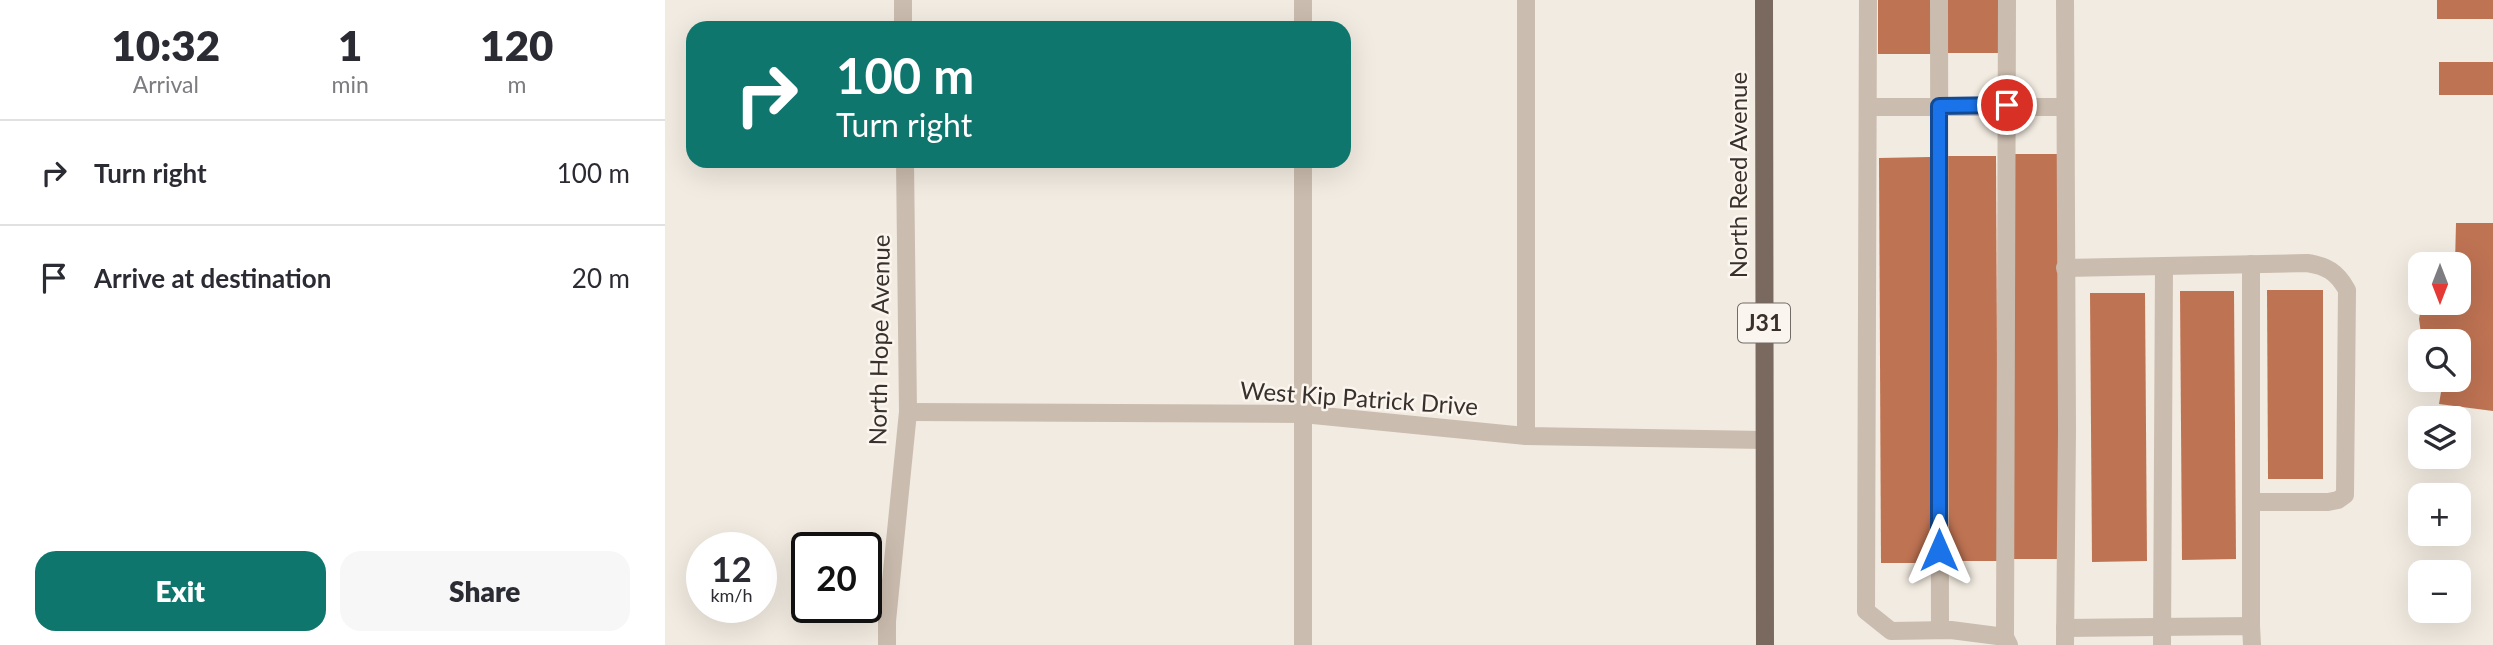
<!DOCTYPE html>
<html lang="en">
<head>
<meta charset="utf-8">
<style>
	body { margin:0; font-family:Lato,sans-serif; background:#f7f7f7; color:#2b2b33; height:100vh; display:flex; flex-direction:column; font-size:26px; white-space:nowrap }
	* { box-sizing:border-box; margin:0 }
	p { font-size:23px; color:#7c7c81 }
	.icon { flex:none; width:38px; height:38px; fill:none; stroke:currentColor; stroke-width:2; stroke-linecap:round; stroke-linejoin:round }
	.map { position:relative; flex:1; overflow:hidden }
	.drawer { display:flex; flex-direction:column; background:#fff; width:665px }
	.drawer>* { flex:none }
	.guide { position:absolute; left:21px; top:21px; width:665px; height:147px; border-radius:21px; box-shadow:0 7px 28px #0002; background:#0f766e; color:#fff; overflow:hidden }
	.needle { width:46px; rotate:180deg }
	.controls { position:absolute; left:1743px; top:252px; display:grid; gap:14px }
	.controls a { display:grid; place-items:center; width:63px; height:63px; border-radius:14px; background:#fff; box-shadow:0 7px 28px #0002; font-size:35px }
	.speed { position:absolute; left:21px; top:532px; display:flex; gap:14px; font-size:35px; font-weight:700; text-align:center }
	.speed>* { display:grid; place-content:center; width:91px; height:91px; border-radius:50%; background:#fff; box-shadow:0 7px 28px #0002; line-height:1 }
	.speed small { font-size:18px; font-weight:400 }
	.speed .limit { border:4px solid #111; border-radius:10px; background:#fff; color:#111 }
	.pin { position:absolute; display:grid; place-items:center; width:60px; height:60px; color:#fff; margin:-30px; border:4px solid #fff; border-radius:50%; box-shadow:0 2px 7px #0007 }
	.me { position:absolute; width:77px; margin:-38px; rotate:0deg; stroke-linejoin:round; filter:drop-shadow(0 0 5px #0008) }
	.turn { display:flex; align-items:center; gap:24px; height:147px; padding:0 35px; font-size:32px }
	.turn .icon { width:91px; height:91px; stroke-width:2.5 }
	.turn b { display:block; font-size:49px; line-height:60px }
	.eta { display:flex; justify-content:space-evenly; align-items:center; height:119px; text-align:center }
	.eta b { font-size:42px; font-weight:800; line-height:49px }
	.primary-button { display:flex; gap:14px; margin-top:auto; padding:14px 35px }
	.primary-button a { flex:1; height:80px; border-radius:21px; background:#0f766e; color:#fff; font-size:28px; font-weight:800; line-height:80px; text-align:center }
	.primary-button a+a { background:#f7f7f7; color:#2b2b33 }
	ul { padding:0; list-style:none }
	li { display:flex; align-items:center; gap:21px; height:105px; padding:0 35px; border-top:2px solid #e1e1e2 }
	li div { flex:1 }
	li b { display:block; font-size:26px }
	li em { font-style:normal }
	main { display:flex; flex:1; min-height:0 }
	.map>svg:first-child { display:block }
	.building { fill:#be7353 }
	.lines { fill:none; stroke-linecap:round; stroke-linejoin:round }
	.service { stroke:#cabcae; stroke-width:18 }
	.minor { stroke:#cabcae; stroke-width:18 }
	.primary { stroke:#7a695e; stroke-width:18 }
	.route-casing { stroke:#114b97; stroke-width:18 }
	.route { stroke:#1a73e8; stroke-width:12 }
	.labels { text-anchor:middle; stroke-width:5; stroke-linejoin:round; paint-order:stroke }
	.shield { fill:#faf5ee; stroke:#736b66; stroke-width:2 }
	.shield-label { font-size:23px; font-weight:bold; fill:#39302c }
	.street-label { font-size:24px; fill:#39302c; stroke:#faf5ee }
</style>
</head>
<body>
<main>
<section class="drawer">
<div class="eta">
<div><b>10:32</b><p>Arrival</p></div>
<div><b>1</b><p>min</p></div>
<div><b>120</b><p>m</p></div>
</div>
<ul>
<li><svg class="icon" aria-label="right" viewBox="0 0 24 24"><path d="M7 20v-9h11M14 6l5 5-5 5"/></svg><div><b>Turn right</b></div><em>100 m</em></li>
<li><svg class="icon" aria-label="arrive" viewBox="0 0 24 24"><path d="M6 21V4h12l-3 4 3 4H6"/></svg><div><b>Arrive at destination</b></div><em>20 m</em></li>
</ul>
<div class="primary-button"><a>Exit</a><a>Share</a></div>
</section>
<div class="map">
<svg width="1828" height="645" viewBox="0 0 1828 645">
	<rect width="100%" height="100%" fill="#f2ebe1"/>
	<g class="building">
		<rect x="1213" y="0" width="54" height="54"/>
		<rect x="1280" y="0" width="54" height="53"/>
		<rect x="1772" y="0" width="56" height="19"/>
		<rect x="1774" y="62" width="54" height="33"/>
		<polygon points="1346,154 1397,154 1399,559 1348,559"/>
		<polygon points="1280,156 1331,156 1333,561 1282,561"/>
		<polygon points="1265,157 1266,563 1216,563 1214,158"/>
		<polygon points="1791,223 1828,223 1828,411 1774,404 1778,380 1794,380 1794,341 1757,341 1754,319 1757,303 1794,303 1794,264 1790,264"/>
		<polygon points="1602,290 1658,290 1658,479 1603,479"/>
		<polygon points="1515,291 1569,291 1571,559 1517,560"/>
		<polygon points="1425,293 1480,293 1482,561 1427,562"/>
	</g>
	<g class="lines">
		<g class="service">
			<polyline points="1203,0 1201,611 1226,631 1286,630 1340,637 1344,645"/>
			<polyline points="1274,0 1275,630"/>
			<polyline points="1203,107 1399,107"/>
			<polyline points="1586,264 1586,502"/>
			<path d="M1400,268l242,-5c20,3 30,9 40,27l-2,205 -7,5 -10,2h-77v124"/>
			<polyline points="861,436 861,0"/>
			<polyline points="1400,628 1586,626 1587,645"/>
			<polyline points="1340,637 1342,0"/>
			<polyline points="1400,645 1402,430 1400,0"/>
			<polyline points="1497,645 1499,266"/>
		</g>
		<g class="minor">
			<polyline points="238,0 238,28"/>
			<polyline points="638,28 638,0"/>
			<polyline points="243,412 638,414 861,436 1099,440"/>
			<polyline points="222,645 222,621 243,412 240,161"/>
			<polyline points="638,645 638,161"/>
		</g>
		<polyline class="primary" points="1099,0 1100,645"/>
	</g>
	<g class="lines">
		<g class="route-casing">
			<polyline id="route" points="1274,550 1274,106 1342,105"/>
		</g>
		<use href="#route" class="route"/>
	</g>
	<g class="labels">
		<rect class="shield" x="1073" y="303.5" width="52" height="39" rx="5"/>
		<g class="shield-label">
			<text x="1099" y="331">J31</text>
		</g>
		<g class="street-label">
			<text transform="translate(1074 175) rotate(-90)" y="8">North Reed Avenue</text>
			<text transform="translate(215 340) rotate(-89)" y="8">North Hope Avenue</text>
			<text transform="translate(694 399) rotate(4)" y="8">West Kip Patrick Drive</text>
		</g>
	</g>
</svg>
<div class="controls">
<a><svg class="needle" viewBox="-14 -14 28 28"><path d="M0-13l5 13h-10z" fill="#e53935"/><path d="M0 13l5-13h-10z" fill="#7c7c81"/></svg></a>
<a><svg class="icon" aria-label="search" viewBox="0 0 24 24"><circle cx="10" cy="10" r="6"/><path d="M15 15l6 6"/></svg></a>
<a><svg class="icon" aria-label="layers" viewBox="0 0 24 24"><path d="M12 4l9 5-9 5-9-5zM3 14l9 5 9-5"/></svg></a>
<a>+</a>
<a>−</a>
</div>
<div class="speed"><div>12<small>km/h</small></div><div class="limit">20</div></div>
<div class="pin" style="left:1342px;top:105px;background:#d93025"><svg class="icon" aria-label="arrive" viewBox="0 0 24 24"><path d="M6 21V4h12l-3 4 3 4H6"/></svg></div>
<svg class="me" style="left:1274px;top:550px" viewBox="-20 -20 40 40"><path d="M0-17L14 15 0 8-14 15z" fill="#1a73e8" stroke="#fff" stroke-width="4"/></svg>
<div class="guide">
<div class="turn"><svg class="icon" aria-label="right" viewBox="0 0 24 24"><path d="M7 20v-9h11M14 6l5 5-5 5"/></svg><div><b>100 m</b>Turn right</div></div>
</div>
</div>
</main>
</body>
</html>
